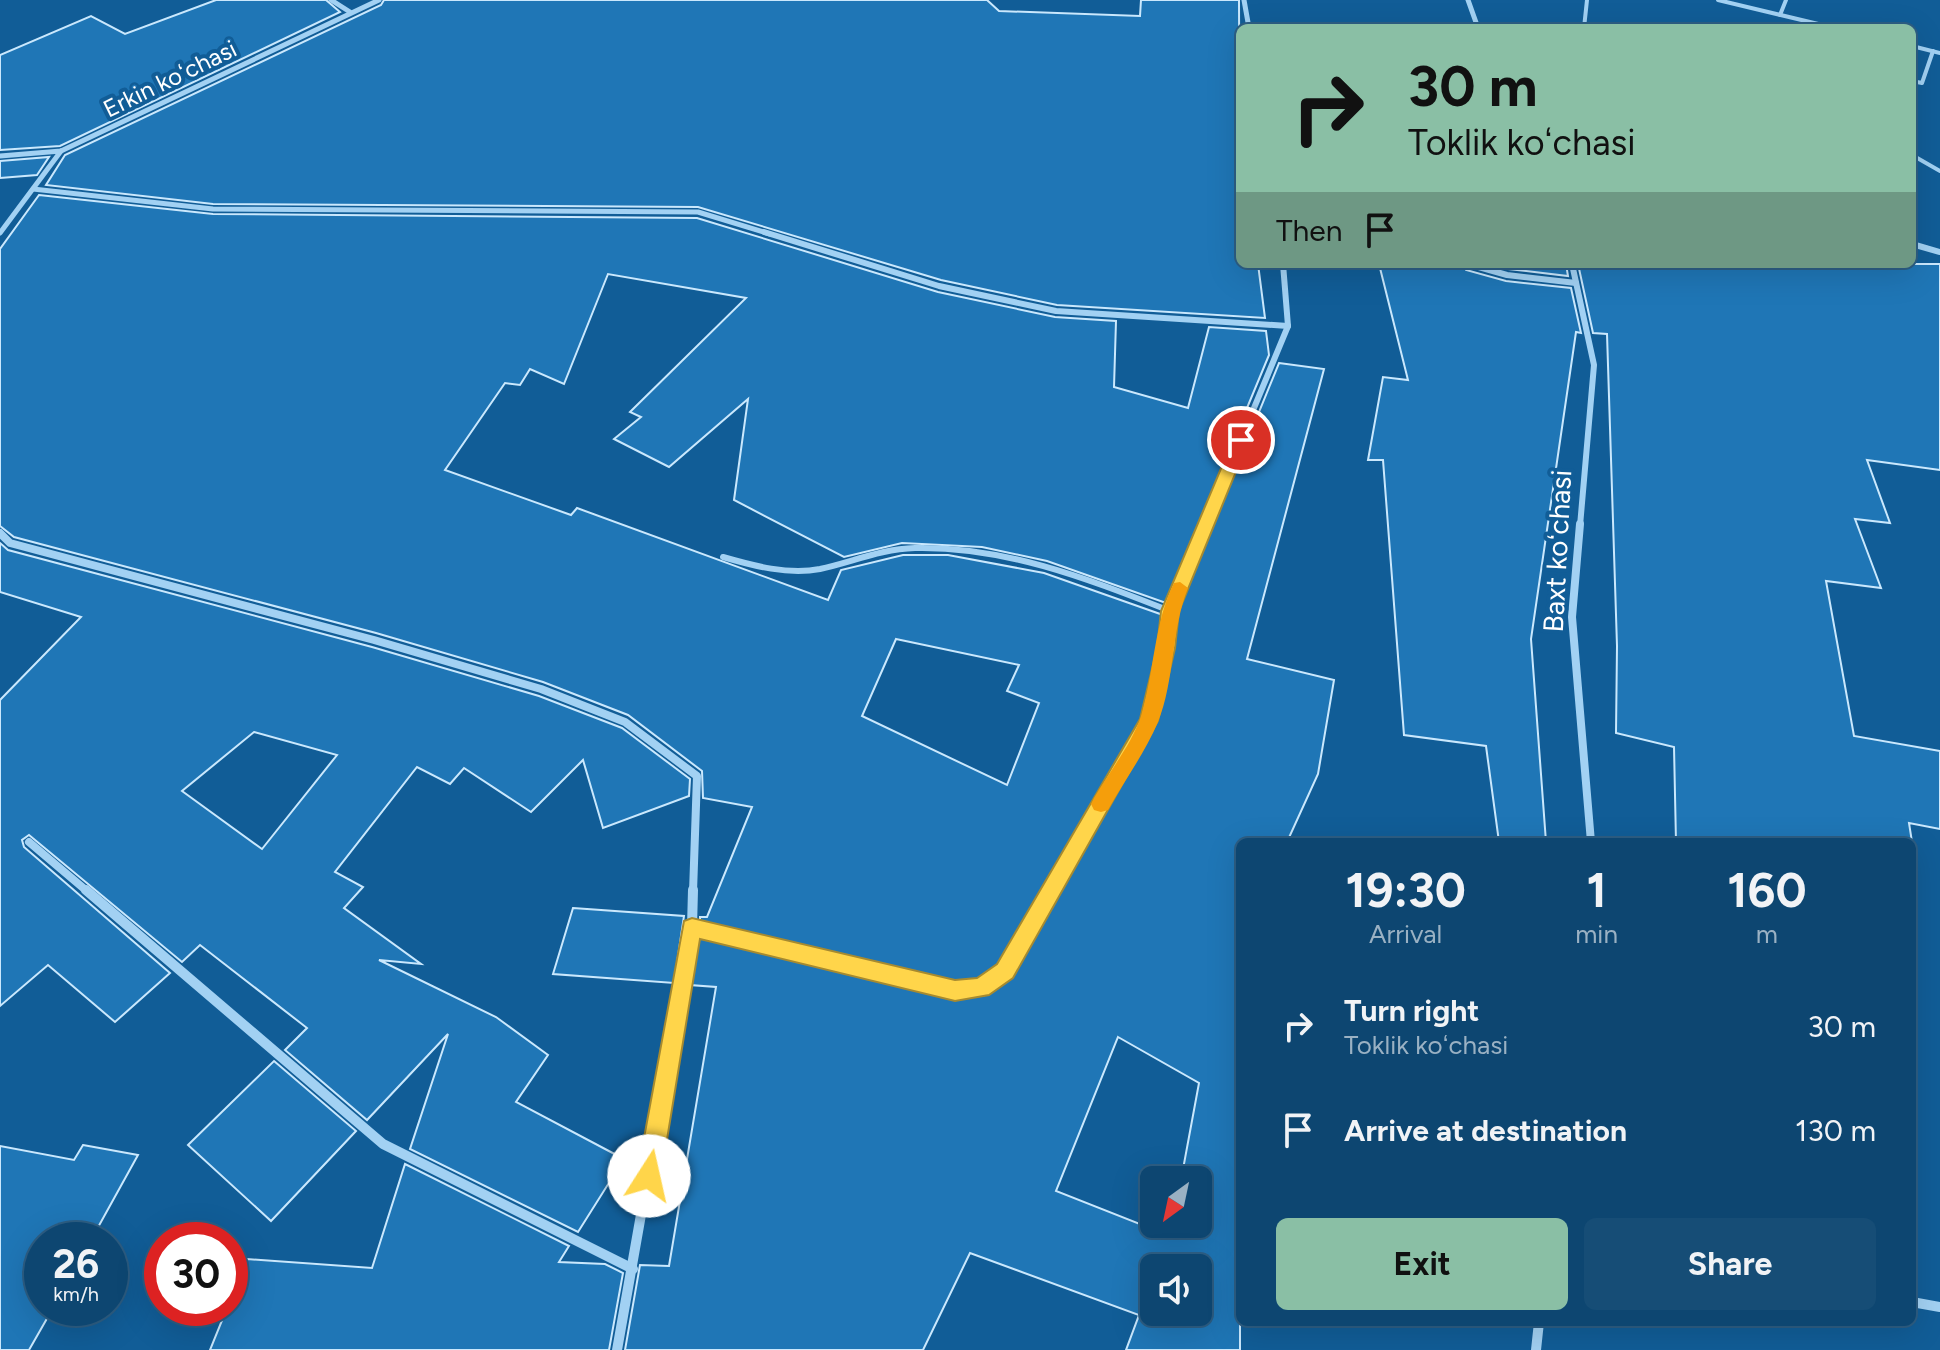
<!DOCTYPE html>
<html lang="en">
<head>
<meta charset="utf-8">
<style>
	body { margin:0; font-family:Figtree,sans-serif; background:#164d76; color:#f1f3f6; height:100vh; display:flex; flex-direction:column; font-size:30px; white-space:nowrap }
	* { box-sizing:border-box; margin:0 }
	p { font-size:26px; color:#9ab1c3 }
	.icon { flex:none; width:44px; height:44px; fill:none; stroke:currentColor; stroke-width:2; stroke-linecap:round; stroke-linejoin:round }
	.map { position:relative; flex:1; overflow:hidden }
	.sheet { position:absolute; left:1236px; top:838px; width:680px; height:488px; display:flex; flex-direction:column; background:#0d4671; border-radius:12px; box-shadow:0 8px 32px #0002,0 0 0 2px #2d5e84 }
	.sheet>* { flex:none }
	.guide { position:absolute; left:1236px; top:24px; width:680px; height:244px; border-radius:12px; box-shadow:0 8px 32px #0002,0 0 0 2px #2d5e84; background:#8abfa5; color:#111; overflow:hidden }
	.needle { width:52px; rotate:213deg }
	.tools { position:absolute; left:1140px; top:1166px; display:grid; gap:16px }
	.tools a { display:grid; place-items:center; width:72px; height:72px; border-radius:12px; background:#0d4671; box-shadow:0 8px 32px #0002,0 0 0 2px #2d5e84; font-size:40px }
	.speed { position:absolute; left:24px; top:1222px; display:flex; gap:16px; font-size:40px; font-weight:700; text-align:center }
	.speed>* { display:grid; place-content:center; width:104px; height:104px; border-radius:50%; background:#0d4671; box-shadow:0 8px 32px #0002,0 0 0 2px #2d5e84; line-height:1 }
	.speed small { font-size:20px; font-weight:400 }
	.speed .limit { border:12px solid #d22; background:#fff; color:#111 }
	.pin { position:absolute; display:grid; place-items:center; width:68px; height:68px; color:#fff; margin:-34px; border:4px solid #fff; border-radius:50%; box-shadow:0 2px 8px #0007 }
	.me { position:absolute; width:88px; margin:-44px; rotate:10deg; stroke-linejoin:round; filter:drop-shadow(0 0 6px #0008) }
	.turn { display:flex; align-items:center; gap:28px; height:168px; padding:0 40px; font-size:36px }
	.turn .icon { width:104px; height:104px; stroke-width:2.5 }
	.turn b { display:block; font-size:56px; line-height:68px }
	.then { display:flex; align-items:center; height:76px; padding:0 40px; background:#0003; gap:16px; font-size:30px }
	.eta { display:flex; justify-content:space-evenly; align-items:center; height:136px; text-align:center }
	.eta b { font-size:48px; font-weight:700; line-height:56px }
	.button { display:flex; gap:16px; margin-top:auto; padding:16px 40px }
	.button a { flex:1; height:92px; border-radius:12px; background:#8abfa5; color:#111; font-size:32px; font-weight:700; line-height:92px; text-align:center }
	.button a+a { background:#164d76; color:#f1f3f6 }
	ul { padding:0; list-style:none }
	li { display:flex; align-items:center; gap:24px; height:104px; padding:0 40px }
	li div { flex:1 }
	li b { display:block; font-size:30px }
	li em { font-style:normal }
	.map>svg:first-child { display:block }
	.building { fill:#1f76b6; stroke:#cae8fd; stroke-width:2; fill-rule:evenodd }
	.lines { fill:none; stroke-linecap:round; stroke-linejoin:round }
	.lane-far1 { stroke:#a2d1f3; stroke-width:4 }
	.lane { stroke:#a2d1f3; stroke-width:6 }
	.street-far3 { stroke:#a2d1f3; stroke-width:5 }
	.street-far2 { stroke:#a2d1f3; stroke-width:6 }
	.street-far1 { stroke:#a2d1f3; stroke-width:8 }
	.street { stroke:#a2d1f3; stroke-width:10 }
	.route { fill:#ffd54a; stroke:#a68a30; stroke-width:2 }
	.slow { fill:#f59e0b }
	.labels { text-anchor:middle; stroke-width:8; stroke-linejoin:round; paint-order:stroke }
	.far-street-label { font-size:24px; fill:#fff; stroke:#115d97 }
	.street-label { font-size:28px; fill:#fff; stroke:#115d97 }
</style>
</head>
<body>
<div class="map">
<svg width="1940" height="1350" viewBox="0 0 1940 1350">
	<rect width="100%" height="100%" fill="#115d97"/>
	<g class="building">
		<polygon points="216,0 326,0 340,12 60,146 0,150 0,55 91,16 125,34"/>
		<polygon points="384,0 987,0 999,11 1140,16 1141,0 1239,0 1240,264 1258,264 1265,318 1057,305 941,280 698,207 213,204 46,185 65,155 381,5"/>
		<polygon points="49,157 37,175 0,178 0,161"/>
		<path d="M39,195l174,19 484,4 241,74 117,25 61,4 -2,66 74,21 21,-81 57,4 3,24 -103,248 -119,-42 -65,-14 -80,-4 -58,14 -110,-57 14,-101 -79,68 -55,-28 27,-22 -11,-5 116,-114 -138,-24 -44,110 -34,-15 -10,16 -15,-2 -60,87 126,45 6,-7 251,92 13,-30 62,-15h45l96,18 119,42 -4,32 -17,71 -143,248 -21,14 -22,3 -256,-62v-4h7l45,-110 -49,-9 -1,-27 -74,-56 -85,-33 -167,-49 -362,-96 -14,-11v-277zM896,639l123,26 -12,26 32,12 -32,82 -145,-69z"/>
		<polygon points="1379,264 1462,264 1466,270 1506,281 1571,288 1581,333 1576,332 1531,639 1546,842 1499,842 1486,746 1404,735 1383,460 1368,460 1383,377 1408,380"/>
		<polygon points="1490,264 1566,264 1568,276 1508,269"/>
		<polygon points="1578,264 1940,264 1940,470 1867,460 1890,523 1855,519 1881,588 1826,581 1854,736 1940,751 1940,829 1909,823 1912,842 1676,842 1674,747 1616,733 1617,646 1607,334 1593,333"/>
		<path d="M1279,363l45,6 -77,290 87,21 -16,94 -31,68h-47v508h-114l13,-35 -169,-62 -47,97h-298l15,-85 29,1 47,-279 -26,-2 8,-48 256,62 31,-4 25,-18 145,-253 18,-75 4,-36zM1118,1037l81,46 -18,97h17v44h-25l-3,12 -114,-45zM1154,1268h44v44h-44z"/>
		<path d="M0,543l8,7 364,97 167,49 83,32 68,51 -1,17 -86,32 -20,-68 -52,52 -67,-44 -14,16 -33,-17 -82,105 28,15 -19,21 77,56 -42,-4 117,57 52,38 -32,47 108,57 -46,73 -168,-83 38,-115 -81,86 -82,-70 22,-22 -107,-83 -18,17 -153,-127 -7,5 2,7 146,126 -55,49 -67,-57 -48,41v-306l81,-83 -81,-25zM254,732l83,23 -75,94 -80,-58z"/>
		<polygon points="573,908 684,916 674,983 553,974"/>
		<polygon points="274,1061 356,1131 271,1221 188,1145"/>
		<polygon points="83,1145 138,1155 91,1240 42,1240 42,1308 53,1308 29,1350 0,1350 0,1146 74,1160"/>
		<polygon points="405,1164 569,1246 559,1262 605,1264 623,1273 609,1350 210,1350 227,1308 230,1308 247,1259 372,1268"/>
	</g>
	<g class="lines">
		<g class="lane-far1">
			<polyline points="1718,0 1835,28"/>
			<polyline points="1780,15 1786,0"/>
			<polyline points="1584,28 1587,0"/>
			<polyline points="1912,46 1940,53"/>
			<polyline points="1912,81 1922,83 1933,51"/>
			<polyline points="1912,155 1940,171"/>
		</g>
		<path class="lane" d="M723,557c31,9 65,18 97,12 32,-7 61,-20 95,-21 90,-2 173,31 255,63"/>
		<g class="street-far3">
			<polyline points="331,0 350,12"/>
			<polyline points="1244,0 1249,28"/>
			<polyline points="1468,0 1478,28"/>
			<polyline points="0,156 61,151 379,0"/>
			<polyline points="33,189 213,209 698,212 770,234"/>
			<polyline points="0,233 61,151"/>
		</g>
		<g class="street-far2">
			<polyline points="764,232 939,286 1056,311 1288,326"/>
			<polyline points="1912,244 1940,252"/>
			<polyline points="1468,264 1507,275 1576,283"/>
			<polyline points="1572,264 1594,365 1580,526"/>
			<polyline points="1205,526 1288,326 1283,264"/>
		</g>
		<g class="street-far1">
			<polyline points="1580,524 1572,617 1591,842"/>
			<polyline points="0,533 10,543 374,640 541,689 625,722 697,776 693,892"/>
			<polyline points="29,842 88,892"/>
			<polyline points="1050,892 1149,721 1166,648 1170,611 1206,524"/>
		</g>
		<g class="street">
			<polyline points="86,890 383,1144 633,1269"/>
			<polyline points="692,927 955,991 981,988 1005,971 1051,890"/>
			<polyline points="1912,1302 1940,1307"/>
			<polyline points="617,1350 692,927 693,890"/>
			<polyline points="1536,1350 1539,1322"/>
		</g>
	</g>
	<polygon class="route" points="1241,435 1249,440 1179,611 1175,648 1158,721 1013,978 989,995 955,1001 700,939 661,1176 657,1184 649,1188 640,1184 637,1176 684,921 692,918 955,980 977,978 997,964 1140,719 1157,648 1161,611 1233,440"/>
	<path class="slow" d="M1180,582l8,6c-17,42 -13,92 -30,134 -13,31 -34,59 -50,88l-7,2 -7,-2 -3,-6 3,-6c15,-26 38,-54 47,-82 13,-42 13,-94 33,-133z"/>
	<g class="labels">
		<g class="far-street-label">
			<text transform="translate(170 79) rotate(-26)" y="8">Erkin koʻchasi</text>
		</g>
		<g class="street-label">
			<text transform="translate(1557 551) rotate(-87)" y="10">Baxt koʻchasi</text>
		</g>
	</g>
</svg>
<div class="tools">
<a><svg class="needle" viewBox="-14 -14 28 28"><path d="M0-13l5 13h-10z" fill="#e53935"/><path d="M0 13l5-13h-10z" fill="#9ab1c3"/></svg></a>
<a><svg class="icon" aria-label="sound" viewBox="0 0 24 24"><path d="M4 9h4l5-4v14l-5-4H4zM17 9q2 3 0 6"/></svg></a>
</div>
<div class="speed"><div>26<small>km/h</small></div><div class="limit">30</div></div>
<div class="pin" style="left:1241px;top:440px;background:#d93025"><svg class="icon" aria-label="arrive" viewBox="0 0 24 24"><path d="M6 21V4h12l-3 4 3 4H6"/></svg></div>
<svg class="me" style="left:649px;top:1176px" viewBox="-20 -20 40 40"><circle r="19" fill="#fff"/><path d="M0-13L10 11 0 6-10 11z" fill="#ffd54a"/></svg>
<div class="guide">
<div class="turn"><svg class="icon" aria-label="right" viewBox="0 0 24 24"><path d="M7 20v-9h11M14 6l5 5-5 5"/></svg><div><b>30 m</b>Toklik koʻchasi</div></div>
<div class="then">Then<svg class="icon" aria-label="arrive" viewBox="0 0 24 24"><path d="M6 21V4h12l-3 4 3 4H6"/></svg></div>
</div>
<section class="sheet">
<div class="eta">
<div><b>19:30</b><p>Arrival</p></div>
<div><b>1</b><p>min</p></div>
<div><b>160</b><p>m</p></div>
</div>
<ul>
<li><svg class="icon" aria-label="right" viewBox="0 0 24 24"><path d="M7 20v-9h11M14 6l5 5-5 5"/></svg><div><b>Turn right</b><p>Toklik koʻchasi</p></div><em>30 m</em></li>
<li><svg class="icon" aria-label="arrive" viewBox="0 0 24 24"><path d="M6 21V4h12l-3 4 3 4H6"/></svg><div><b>Arrive at destination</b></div><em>130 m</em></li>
</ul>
<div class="button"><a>Exit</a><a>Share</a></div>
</section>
</div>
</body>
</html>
